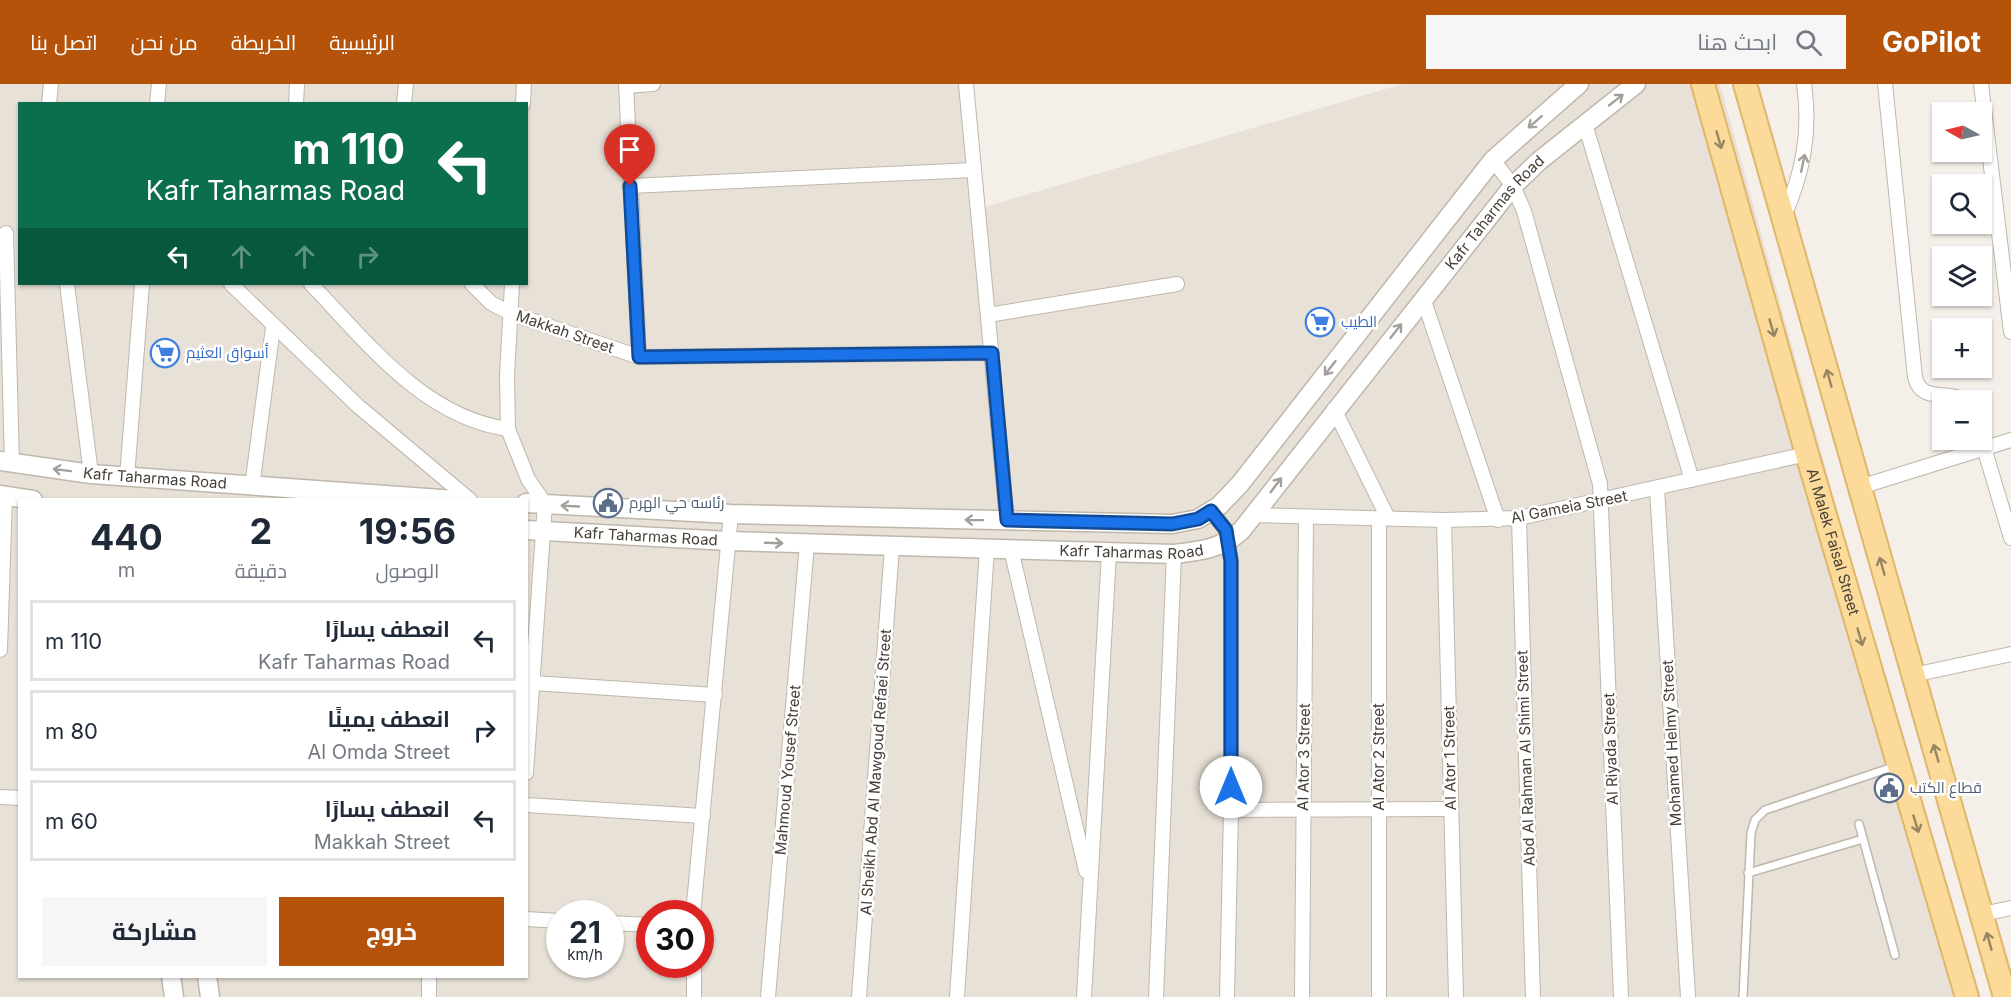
<!DOCTYPE html>
<html lang="ar">
<head>
<meta charset="utf-8">
<style>
	body { margin:0; font-family:Inter,Cairo,sans-serif; background:#f6f6f7; color:#1f2937; direction:rtl; height:100vh; display:flex; flex-direction:column; font-size:22px; white-space:nowrap }
	* { box-sizing:border-box; margin:0 }
	p { font-size:20px; color:#747a83 }
	.icon { flex:none; width:33px; height:33px; fill:none; stroke:currentColor; stroke-width:2; stroke-linecap:round; stroke-linejoin:round }
	.map { position:relative; flex:1; overflow:hidden; direction:ltr }
	.panel { position:absolute; left:18px; top:414px; width:510px; height:480px; display:flex; flex-direction:column; background:#fff; border-radius:0px; box-shadow:0 2px 4px #0004; direction:rtl }
	.panel>* { flex:none }
	.hud { position:absolute; left:18px; top:18px; width:510px; height:183px; border-radius:0px; box-shadow:0 2px 4px #0004; direction:rtl; background:#0b6e4f; color:#fff; overflow:hidden }
	.needle { width:39px; rotate:278deg }
	.buttons { position:absolute; left:1932px; top:18px; display:grid; gap:12px }
	.buttons a { display:grid; place-items:center; width:60px; height:60px; border-radius:0px; background:#fff; box-shadow:0 2px 4px #0004; font-size:30px }
	.speed { position:absolute; left:546px; top:816px; display:flex; gap:12px; font-size:30px; font-weight:700; text-align:center }
	.speed>* { display:grid; place-content:center; width:78px; height:78px; border-radius:50%; background:#fff; box-shadow:0 2px 4px #0004; line-height:1 }
	.speed small { font-size:15px; font-weight:400 }
	.speed .limit { border:9px solid #d22; background:#fff; color:#111 }
	.pin { position:absolute; display:grid; place-items:center; width:51px; height:51px; color:#fff; margin:-62px -26px; border-radius:50% 50% 50% 0; rotate:-45deg; box-shadow:0 0 6px #0007 }
	.pin .icon { rotate:45deg }
	.me { position:absolute; width:66px; margin:-33px; rotate:0deg; stroke-linejoin:round; filter:drop-shadow(0 0 4px #0008) }
	.turn { display:flex; align-items:center; gap:21px; height:126px; padding:0 24px; font-size:27px }
	.turn .icon { width:78px; height:78px; stroke-width:2.5 }
	.turn b { display:block; font-size:42px; line-height:51px }
	.lanes { display:flex; align-items:center; height:57px; padding:0 24px; background:#0003; justify-content:center; gap:30px; direction:ltr }
	.lanes .off { opacity:.35 }
	.eta { display:flex; justify-content:space-evenly; align-items:center; height:102px; text-align:center }
	.eta b { font-size:36px; font-weight:700; line-height:42px }
	.cta { display:flex; gap:12px; margin-top:auto; padding:12px 24px }
	.cta a { flex:1; height:69px; border-radius:0px; background:#b45309; color:#fff; font-size:24px; font-weight:700; line-height:69px; text-align:center }
	.cta a+a { background:#f6f6f7; color:#1f2937 }
	ul { padding:0; list-style:none }
	li { display:flex; align-items:center; gap:18px; height:81px; margin:0 12px 9px; padding:0 12px; border:3px solid #e0e1e3; border-radius:0px }
	li div { flex:1 }
	li b { display:block; font-size:22px }
	li em { font-style:normal }
	header { display:flex; align-items:center; gap:36px; box-sizing:border-box; height:84px; padding:0 30px; background:#b45309; color:#fff }
	header strong { font-size:28px }
	nav { display:flex; gap:33px; margin-inline-start:auto; font-size:21px }
	.search { width:420px; height:54px; background:#f6f6f7; display:flex; align-items:center; gap:15px; box-sizing:border-box; padding:0 21px; border-radius:0px; color:#747a83; font-size:22px }
	.map>svg:first-child { display:block }
	.residential { fill:#e8e1d7; fill-rule:evenodd }
	.lines { fill:none; stroke-linecap:round; stroke-linejoin:round }
	.service-casing { stroke:#bfb7ab; stroke-width:10 }
	.minor-casing { stroke:#bfb7ab; stroke-width:16 }
	.tertiary-casing { stroke:#bfb7ab; stroke-width:21 }
	.primary-casing { stroke:#e1b66a; stroke-width:26 }
	.service { stroke:#fff; stroke-width:7 }
	.minor { stroke:#fff; stroke-width:14 }
	.tertiary { stroke:#fff; stroke-width:18 }
	.primary { stroke:#fbda9a; stroke-width:22 }
	.oneway { stroke:#a3a09b }
	.oneway2 { stroke:#988564 }
	.route-casing { stroke:#114b97; stroke-width:15 }
	.route { stroke:#1a73e8; stroke-width:10 }
	.labels { text-anchor:middle; stroke-width:5; stroke-linejoin:round; paint-order:stroke }
	.street-label { font-size:15px; fill:#474037; stroke:#fff }
	.shop-label { font-size:15px; fill:#366cbe; stroke:#fff; text-anchor:start }
	.service-label { font-size:15px; fill:#4e5e75; stroke:#fff; text-anchor:start }
</style>
</head>
<body>
<header>
<strong>GoPilot</strong>
<div class="search"><svg class="icon" aria-label="search" viewBox="0 0 24 24"><circle cx="10" cy="10" r="6"/><path d="M15 15l6 6"/></svg>ابحث هنا</div>
<nav><a>الرئيسية</a><a>الخريطة</a><a>من نحن</a><a>اتصل بنا</a></nav>
</header>
<div class="map">
<svg width="2011" height="913" viewBox="0 0 2011 913">
	<rect width="100%" height="100%" fill="#f4f0e9"/>
	<path class="residential" d="M0,0h962l19,124 421,-124h318l251,913h-1971zM20,20h506v180h-506zM20,416h506v476h-506zM560,830h50v50h-50zM650,830h50v50h-50z"/>
	<g class="lines">
		<g class="service-casing">
			<g id="service">
				<polyline points="1859,740 1895,871"/>
				<polyline points="1748,789 1863,755"/>
				<polyline points="1743,913 1751,749 1755,736 1765,726 1896,682"/>
			</g>
		</g>
		<g class="minor-casing">
			<g id="minor">
				<polyline points="626,0 639,273"/>
				<polyline points="966,0 1007,436"/>
				<path d="M1885,0l30,293c6,26 31,13 50,23"/>
				<polyline points="1981,0 2011,248"/>
				<polyline points="626,2 653,0"/>
				<polyline points="49,20 51,0"/>
				<polyline points="157,20 159,0"/>
				<polyline points="296,20 297,0"/>
				<polyline points="404,20 406,0"/>
				<polyline points="523,20 524,0"/>
				<polyline points="1585,40 1692,396"/>
				<polyline points="1493,76 1513,102 1524,127 1600,400 1621,913"/>
				<polyline points="630,102 974,86"/>
				<path d="M1783,134c20,-44 28,-86 21,-134"/>
				<polyline points="6,149 12,380"/>
				<polyline points="67,200 91,390"/>
				<polyline points="231,200 358,322 470,416"/>
				<path d="M311,200c56,58 112,133 197,145"/>
				<polyline points="472,200 491,219 510,229 639,273 991,269"/>
				<polyline points="512,200 507,292 508,345 528,395 545,420 526,689"/>
				<polyline points="1423,214 1498,436"/>
				<polyline points="988,231 1177,200"/>
				<polyline points="1334,325 1388,434"/>
				<polyline points="1982,357 2011,454"/>
				<polyline points="127,393 142,200"/>
				<polyline points="252,403 273,243"/>
				<polyline points="1860,403 2011,356"/>
				<polyline points="1657,404 1688,913"/>
				<polyline points="1211,427 1226,446 1231,477 1231,726 1227,913"/>
				<polyline points="1254,431 1444,436 1519,434 1807,370"/>
				<polyline points="1519,434 1533,913"/>
				<polyline points="1444,436 1456,913"/>
				<polyline points="1011,465 1086,787"/>
				<polyline points="0,566 5,412"/>
				<polyline points="1913,591 2011,570"/>
				<polyline points="533,599 715,611"/>
				<polyline points="0,713 20,714"/>
				<polyline points="526,721 703,732"/>
				<polyline points="1231,726 1451,725"/>
				<polyline points="693,830 731,430"/>
				<polyline points="1982,830 2011,824"/>
				<polyline points="526,835 560,837"/>
				<polyline points="610,839 650,841"/>
				<polyline points="694,880 694,913"/>
				<polyline points="429,913 429,892"/>
				<polyline points="768,913 807,460"/>
				<polyline points="859,913 892,463"/>
				<polyline points="957,913 987,465"/>
				<polyline points="1084,913 1109,468"/>
				<polyline points="1156,913 1174,470"/>
				<polyline points="1302,913 1306,433"/>
				<polyline points="1379,913 1379,434"/>
			</g>
		</g>
		<g class="tertiary-casing">
			<g id="tertiary">
				<path id="s1" d="M0,377l91,13 364,26"/>
				<polyline points="0,411 33,416"/>
				<polyline points="526,419 731,430 1172,440 1198,435 1219,422 1240,400 1493,76 1579,0"/>
				<path id="s2" d="M526,446l203,11 445,13c26,-3 47,-5 67,-23l272,-345 26,-25 97,-77"/>
				<polyline points="171,892 174,913"/>
				<polyline points="207,892 210,913"/>
			</g>
		</g>
		<g class="primary-casing">
			<g id="primary">
				<path id="s3" d="M1703,0l104,370 160,543"/>
				<polyline points="1745,0 2005,913"/>
			</g>
		</g>
		<use href="#service" class="service"/>
		<use href="#minor" class="minor"/>
		<use href="#tertiary" class="tertiary"/>
		<use href="#primary" class="primary"/>
	</g>
	<defs><path id="oneway-shaft" d="M-6 0H5M1.5-3L5.5 0L1.5 3" fill="none" stroke-width="1.6" stroke-linecap="round" stroke-linejoin="round" transform="scale(1.5)"/></defs>
	<g class="oneway">
		<use href="#oneway-shaft" transform="translate(1616 16) rotate(-38)"/>
		<use href="#oneway-shaft" transform="translate(1535 38) rotate(139)"/>
		<use href="#oneway-shaft" transform="translate(1803 79) rotate(-78)"/>
		<use href="#oneway-shaft" transform="translate(1396 247) rotate(-52)"/>
		<use href="#oneway-shaft" transform="translate(1330 284) rotate(128)"/>
		<use href="#oneway-shaft" transform="translate(62 386) rotate(-173)"/>
		<use href="#oneway-shaft" transform="translate(1276 401) rotate(-53)"/>
		<use href="#oneway-shaft" transform="translate(570 422) rotate(-177)"/>
		<use href="#oneway-shaft" transform="translate(974 436) rotate(-179)"/>
		<use href="#oneway-shaft" transform="translate(774 459) rotate(2)"/>
	</g>
	<g class="oneway2">
		<use href="#oneway-shaft" transform="translate(1719 56) rotate(74)"/>
		<use href="#oneway-shaft" transform="translate(1772 244) rotate(74)"/>
		<use href="#oneway-shaft" transform="translate(1829 294) rotate(-106)"/>
		<use href="#oneway-shaft" transform="translate(1882 482) rotate(-106)"/>
		<use href="#oneway-shaft" transform="translate(1860 553) rotate(74)"/>
		<use href="#oneway-shaft" transform="translate(1936 669) rotate(-106)"/>
		<use href="#oneway-shaft" transform="translate(1916 740) rotate(73)"/>
		<use href="#oneway-shaft" transform="translate(1989 857) rotate(-106)"/>
	</g>
	<g class="lines">
		<g class="route-casing">
			<polyline id="route" points="630,102 639,273 992,269 1007,436 1172,440 1198,435 1211,427 1226,446 1231,477 1231,703"/>
		</g>
		<use href="#route" class="route"/>
	</g>
	<defs>
		<g id="supermarket-ring" transform="scale(1.5)"><circle r="9.5" fill="#fff" stroke="#3f7fe0" stroke-width="1.5"/><path d="M-6-5.5h2.5l.6 2H6L4.5 2H-2.5L-4.4-4H-6ZM-1.5 3.2a1.3 1.3 0 1 0 .1 0ZM3 3.2a1.3 1.3 0 1 0 .1 0Z" fill="#3f7fe0"/></g>
		<g id="civic-ring" transform="scale(1.5)"><circle r="9.5" fill="#fff" stroke="#5c6f8a" stroke-width="1.5"/><path d="M-.6-6.5H3V-4.5H.6V-3L4-1V1h2V6H-6V1h2V-1L-.6-3ZM-1.2 2.5V6h2.4V2.5Z" fill="#5c6f8a"/></g>
	</defs>
	<g fill-rule="evenodd">
		<use href="#supermarket-ring" x="1320" y="238"/>
		<use href="#supermarket-ring" x="165" y="269"/>
		<use href="#civic-ring" x="608" y="419"/>
		<use href="#civic-ring" x="1889" y="704"/>
	</g>
	<g class="labels">
		<g class="street-label">
			<text dy="5" stroke="none"><textPath href="#s2" startOffset="1128">Kafr Taharmas Road</textPath></text>
			<text transform="translate(565 248) rotate(19)" y="5">Makkah Street</text>
			<text dy="5" stroke="none"><textPath href="#s1" startOffset="156">Kafr Taharmas Road</textPath></text>
			<text transform="translate(1569 423) rotate(-11)" y="5">Al Gameia Street</text>
			<text dy="5" stroke="none"><textPath href="#s2" startOffset="120">Kafr Taharmas Road</textPath></text>
			<text dy="5" stroke="none"><textPath href="#s3" startOffset="476">Al Malek Faisal Street</textPath></text>
			<text dy="5" stroke="none"><textPath href="#s2" startOffset="606">Kafr Taharmas Road</textPath></text>
			<text transform="translate(1672 659) rotate(-93)" y="5">Mohamed Helmy Street</text>
			<text transform="translate(1611 665) rotate(-92)" y="5">Al Riyada Street</text>
			<text transform="translate(1304 673) rotate(-89)" y="5">Al Ator 3 Street</text>
			<text transform="translate(1379 673) rotate(-90)" y="5">Al Ator 2 Street</text>
			<text transform="translate(1450 674) rotate(-91)" y="5">Al Ator 1 Street</text>
			<text transform="translate(1526 674) rotate(-92)" y="5">Abd Al Rahman Al Shimi Street</text>
			<text transform="translate(788 686) rotate(-85)" y="5">Mahmoud Yousef Street</text>
			<text transform="translate(876 688) rotate(-86)" y="5">Al Sheikh Abd Al Mawgoud Refaei Street</text>
		</g>
		<g class="shop-label">
			<text x="1341" y="243">الطيب</text>
			<text x="186" y="274">أسواق العثيم</text>
		</g>
		<g class="service-label">
			<text x="629" y="424">رئاسه حي الهرم</text>
			<text x="1910" y="709">قطاع الكتب</text>
		</g>
	</g>
</svg>
<div class="buttons">
<a><svg class="needle" viewBox="-14 -14 28 28"><path d="M0-13l5 13h-10z" fill="#e53935"/><path d="M0 13l5-13h-10z" fill="#747a83"/></svg></a>
<a><svg class="icon" aria-label="search" viewBox="0 0 24 24"><circle cx="10" cy="10" r="6"/><path d="M15 15l6 6"/></svg></a>
<a><svg class="icon" aria-label="layers" viewBox="0 0 24 24"><path d="M12 4l9 5-9 5-9-5zM3 14l9 5 9-5"/></svg></a>
<a>+</a>
<a>−</a>
</div>
<div class="speed"><div>21<small>km/h</small></div><div class="limit">30</div></div>
<div class="pin" style="left:630px;top:102px;background:#d93025"><svg class="icon" aria-label="arrive" viewBox="0 0 24 24"><path d="M6 21V4h12l-3 4 3 4H6"/></svg></div>
<svg class="me" style="left:1231px;top:703px" viewBox="-20 -20 40 40"><circle r="19" fill="#fff"/><path d="M0-13L10 11 0 6-10 11z" fill="#1a73e8"/></svg>
<div class="hud">
<div class="turn"><svg class="icon" aria-label="left" viewBox="0 0 24 24"><path d="M17 20v-9H6M10 6l-5 5 5 5"/></svg><div><b>110 m</b>Kafr Taharmas Road</div></div>
<div class="lanes"><svg class="icon" aria-label="left" viewBox="0 0 24 24"><path d="M17 20v-9H6M10 6l-5 5 5 5"/></svg><svg class="icon off" aria-label="ahead" viewBox="0 0 24 24"><path d="M12 20V5M6 11l6-6 6 6"/></svg><svg class="icon off" aria-label="ahead" viewBox="0 0 24 24"><path d="M12 20V5M6 11l6-6 6 6"/></svg><svg class="icon off" aria-label="right" viewBox="0 0 24 24"><path d="M7 20v-9h11M14 6l5 5-5 5"/></svg></div>
</div>
<section class="panel">
<div class="eta">
<div><b>19:56</b><p>الوصول</p></div>
<div><b>2</b><p>دقيقة</p></div>
<div><b>440</b><p>m</p></div>
</div>
<ul>
<li><svg class="icon" aria-label="left" viewBox="0 0 24 24"><path d="M17 20v-9H6M10 6l-5 5 5 5"/></svg><div><b>انعطف يسارًا</b><p>Kafr Taharmas Road</p></div><em>110 m</em></li>
<li><svg class="icon" aria-label="right" viewBox="0 0 24 24"><path d="M7 20v-9h11M14 6l5 5-5 5"/></svg><div><b>انعطف يمينًا</b><p>Al Omda Street</p></div><em>80 m</em></li>
<li><svg class="icon" aria-label="left" viewBox="0 0 24 24"><path d="M17 20v-9H6M10 6l-5 5 5 5"/></svg><div><b>انعطف يسارًا</b><p>Makkah Street</p></div><em>60 m</em></li>
</ul>
<div class="cta"><a>خروج</a><a>مشاركة</a></div>
</section>
</div>
</body>
</html>
